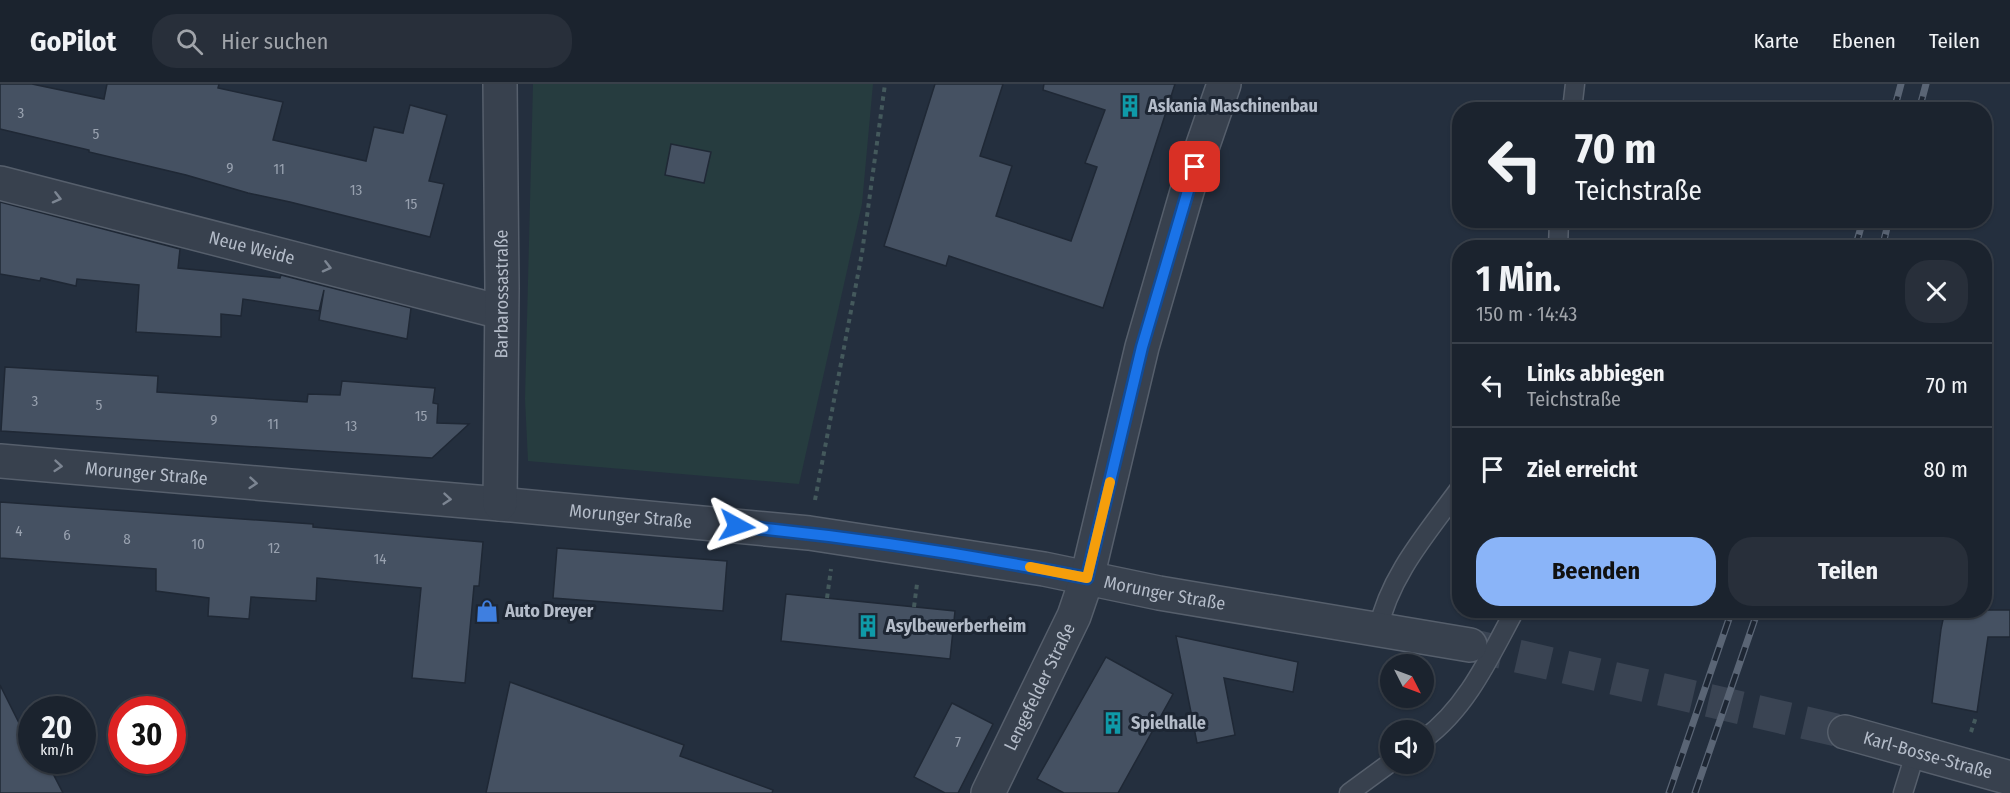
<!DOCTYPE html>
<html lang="de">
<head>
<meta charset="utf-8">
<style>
	body { margin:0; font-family:"Fira Sans Condensed",sans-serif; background:#282f3a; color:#f1f3f6; height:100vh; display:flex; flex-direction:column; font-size:22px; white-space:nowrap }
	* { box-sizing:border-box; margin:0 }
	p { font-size:20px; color:#a0a4aa }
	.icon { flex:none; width:33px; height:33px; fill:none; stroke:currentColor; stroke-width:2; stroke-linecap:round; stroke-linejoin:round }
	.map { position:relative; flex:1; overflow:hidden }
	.details { position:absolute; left:1452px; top:156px; width:540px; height:378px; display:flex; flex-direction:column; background:#1b232e; border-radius:24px; box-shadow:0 2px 4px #0004,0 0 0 2px #39404a }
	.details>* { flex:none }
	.hud { position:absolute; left:1452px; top:18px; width:540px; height:126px; border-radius:24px; box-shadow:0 2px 4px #0004,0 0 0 2px #39404a; background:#1b232e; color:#f1f3f6; overflow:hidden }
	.needle { width:39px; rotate:132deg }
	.fabs { position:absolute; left:1380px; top:570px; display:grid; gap:12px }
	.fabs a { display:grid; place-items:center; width:54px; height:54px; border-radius:50%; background:#1b232e; box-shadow:0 2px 4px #0004,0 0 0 2px #39404a; font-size:30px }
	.speed { position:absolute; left:18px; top:612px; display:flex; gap:12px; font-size:30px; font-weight:700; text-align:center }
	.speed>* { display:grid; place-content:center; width:78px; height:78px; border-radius:50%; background:#1b232e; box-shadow:0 2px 4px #0004,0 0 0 2px #39404a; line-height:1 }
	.speed small { font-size:15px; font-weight:400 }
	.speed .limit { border:9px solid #d22; background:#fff; color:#111 }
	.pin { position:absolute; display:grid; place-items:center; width:51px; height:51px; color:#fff; margin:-26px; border-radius:12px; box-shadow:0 3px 9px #0006 }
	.me { position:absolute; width:66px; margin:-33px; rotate:95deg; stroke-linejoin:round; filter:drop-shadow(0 0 4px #0008) }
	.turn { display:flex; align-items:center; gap:21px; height:126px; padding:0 24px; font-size:27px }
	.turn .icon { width:78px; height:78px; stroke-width:2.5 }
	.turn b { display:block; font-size:42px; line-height:51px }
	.round { display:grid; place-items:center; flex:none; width:63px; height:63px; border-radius:24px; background:#282f3a }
	.summary { display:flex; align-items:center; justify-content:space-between; height:102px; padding:0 24px }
	h1 { font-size:36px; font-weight:700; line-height:45px }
	.action { display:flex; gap:12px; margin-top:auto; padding:12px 24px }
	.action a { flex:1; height:69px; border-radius:24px; background:#8ab4f8; color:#111; font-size:24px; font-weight:700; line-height:69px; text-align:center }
	.action a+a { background:#282f3a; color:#f1f3f6 }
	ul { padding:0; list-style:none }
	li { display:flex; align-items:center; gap:18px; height:84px; padding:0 24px; border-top:2px solid #39404a }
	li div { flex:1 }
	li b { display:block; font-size:22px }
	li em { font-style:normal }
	header { display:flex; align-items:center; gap:36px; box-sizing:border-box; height:84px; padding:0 30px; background:#1b232e; border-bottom:2px solid #39404a }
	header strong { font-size:28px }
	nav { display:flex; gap:33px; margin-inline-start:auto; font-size:21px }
	.search { width:420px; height:54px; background:#282f3a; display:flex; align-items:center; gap:15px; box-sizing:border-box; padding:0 21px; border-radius:24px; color:#a0a4aa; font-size:22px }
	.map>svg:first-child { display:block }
	.green { fill:#263c3f }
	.building { fill:#455162; stroke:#1f2835; stroke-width:1.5 }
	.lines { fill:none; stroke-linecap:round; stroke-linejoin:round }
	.street-tunnel { stroke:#3a4453; stroke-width:33; stroke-dasharray:33 16; stroke-linecap:butt }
	.lane-casing { stroke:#565f6c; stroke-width:21 }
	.street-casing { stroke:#565f6c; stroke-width:36 }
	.path { stroke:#44595c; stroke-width:4; stroke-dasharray:4.5 4.5; stroke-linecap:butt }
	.lane { stroke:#38414e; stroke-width:18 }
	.street { stroke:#38414e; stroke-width:33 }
	.rail-casing { stroke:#5a6575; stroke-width:7 }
	.rail { stroke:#1d2633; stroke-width:4.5; stroke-dasharray:14; stroke-linecap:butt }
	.oneway { stroke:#7c8592 }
	.route-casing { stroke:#114b97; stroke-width:15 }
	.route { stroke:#1a73e8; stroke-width:10 }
	.slow { stroke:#f59e0b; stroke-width:10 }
	.labels { text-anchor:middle; stroke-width:6; stroke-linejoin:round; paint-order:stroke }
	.number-label { font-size:15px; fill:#98a1af }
	.poi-label { font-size:18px; font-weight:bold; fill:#b4bcc9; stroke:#1d2633; text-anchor:start }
	.street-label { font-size:18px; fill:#b4bcc9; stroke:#1d2633 }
</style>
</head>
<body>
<header>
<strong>GoPilot</strong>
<div class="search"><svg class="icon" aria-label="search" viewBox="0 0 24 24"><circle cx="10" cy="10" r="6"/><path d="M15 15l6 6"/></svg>Hier suchen</div>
<nav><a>Karte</a><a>Ebenen</a><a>Teilen</a></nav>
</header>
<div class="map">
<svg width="2010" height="709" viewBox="0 0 2010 709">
	<rect width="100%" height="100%" fill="#242f3e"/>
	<polygon class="green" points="533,0 873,0 862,120 799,400 528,377 525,315"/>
	<g class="building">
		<polygon points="0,0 32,0 104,15 107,0 219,0 218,4 283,18 273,56 366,77 374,43 403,49 410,21 447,31 429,97 444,100 430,153 290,118 248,109 186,91 89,68 89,66 0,45"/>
		<polygon points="935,0 1003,0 980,72 1012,82 996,132 1071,157 1097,83 1085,79 1105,26 1043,6 1044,0 1175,0 1103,224 949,172 946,182 884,162"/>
		<polygon points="671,60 711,68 704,99 665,91"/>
		<polygon points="0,118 180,165 178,184 280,194 281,191 411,224 407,255 319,236 324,206 319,227 243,215 241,232 221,230 221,253 136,248 139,201 77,195 76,202 41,194 40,197 0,190"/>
		<polygon points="5,283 158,292 157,308 307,318 308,310 340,311 342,297 435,304 433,319 438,320 437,339 469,340 432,374 1,347"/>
		<polygon points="0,418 313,440 313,443 483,458 479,502 474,502 465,599 412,594 421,504 317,494 316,517 251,513 249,535 208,532 209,514 156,507 156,485 0,474"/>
		<polygon points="557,464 727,477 723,527 553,514"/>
		<polygon points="786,510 955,527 950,575 781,557"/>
		<polygon points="1945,526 2010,526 2010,553 1988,553 1977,628 1932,619 1941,545"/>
		<polygon points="1176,552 1298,578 1293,608 1224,594 1235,651 1197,659"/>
		<polygon points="1106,573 1173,610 1118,709 1064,709 1037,695"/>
		<polygon points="510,598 684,661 680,672 773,706 772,709 486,709"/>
		<polygon points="0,601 32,665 32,676 46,676 63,709 0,709"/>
		<polygon points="952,619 993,640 958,709 945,709 914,693"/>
	</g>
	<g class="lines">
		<polyline class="street-tunnel" points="1470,561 1845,648"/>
		<g class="lane-casing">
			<g id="lane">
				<polyline points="1572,26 1575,0"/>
				<polyline points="1558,164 1559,136"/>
				<path d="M1378,546c11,-54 50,-98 82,-142"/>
				<path d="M1424,655c43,-31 66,-83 91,-129"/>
				<polyline points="1349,709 1390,679"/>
				<polyline points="1903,709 1916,667"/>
			</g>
		</g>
		<g class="street-casing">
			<g id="street">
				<path id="s1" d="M0,99l501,129"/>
				<path id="s2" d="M0,377l500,43 309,29 235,36 115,24 311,52"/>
				<path id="s3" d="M500,420l2,-216 -2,-204"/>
				<path id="s4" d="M1845,648l165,46"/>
				<path id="s5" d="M988,709l86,-177 13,-38 55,-231 46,-159 36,-104"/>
			</g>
		</g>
		<g class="path">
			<polyline points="815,416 862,169 885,0"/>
			<polyline points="827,514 831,485"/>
			<polyline points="914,523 917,500"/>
			<polyline points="1971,648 1976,633"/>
		</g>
		<use href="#lane" class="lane"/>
		<use href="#street" class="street"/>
		<g class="rail-casing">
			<g id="rail">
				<polyline points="1894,26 1901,0"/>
				<polyline points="1919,26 1926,0"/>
				<polyline points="1855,164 1863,136"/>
				<polyline points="1882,164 1889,136"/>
				<polyline points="1669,709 1732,526"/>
				<polyline points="1695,709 1758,526"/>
			</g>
		</g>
		<use href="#rail" class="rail"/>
	</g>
	<defs><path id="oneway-chevron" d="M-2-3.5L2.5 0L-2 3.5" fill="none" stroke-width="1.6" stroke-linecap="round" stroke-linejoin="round" transform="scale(1.5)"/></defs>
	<g class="oneway">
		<use href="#oneway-chevron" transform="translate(57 114) rotate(14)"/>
		<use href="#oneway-chevron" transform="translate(327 183) rotate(14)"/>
		<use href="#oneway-chevron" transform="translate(58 382) rotate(5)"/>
		<use href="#oneway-chevron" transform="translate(253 399) rotate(5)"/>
		<use href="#oneway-chevron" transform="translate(447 415) rotate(5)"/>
	</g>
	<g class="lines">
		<g class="route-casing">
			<path id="route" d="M737,442c117,11 235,29 350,52l55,-231 53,-180"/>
		</g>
		<use href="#route" class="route"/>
		<polyline class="slow" points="1030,483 1087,494 1110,398"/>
	</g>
	<defs>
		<g id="building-bare" transform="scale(1.8)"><path d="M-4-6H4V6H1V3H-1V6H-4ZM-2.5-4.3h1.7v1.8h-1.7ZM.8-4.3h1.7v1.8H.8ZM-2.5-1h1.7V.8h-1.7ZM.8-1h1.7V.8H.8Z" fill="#0f9aa8" stroke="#1d2633" stroke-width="2.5" paint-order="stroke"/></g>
		<g id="shop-bare" transform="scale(1.8)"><path d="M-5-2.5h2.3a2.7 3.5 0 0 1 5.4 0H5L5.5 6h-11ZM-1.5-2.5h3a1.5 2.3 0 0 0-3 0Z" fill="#3f7fe0" stroke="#1d2633" stroke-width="2.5" paint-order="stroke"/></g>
	</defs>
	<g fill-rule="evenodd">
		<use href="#building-bare" x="1130" y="22"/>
		<use href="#shop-bare" x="487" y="527"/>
		<use href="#building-bare" x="868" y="542"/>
		<use href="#building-bare" x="1113" y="639"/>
	</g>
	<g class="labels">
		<g class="number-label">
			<text x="21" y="34">3</text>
			<text x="96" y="55">5</text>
			<text x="230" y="89">9</text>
			<text x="279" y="90">11</text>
			<text x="356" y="111">13</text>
			<text x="411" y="125">15</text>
			<text x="35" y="322">3</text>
			<text x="99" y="326">5</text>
			<text x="421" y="337">15</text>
			<text x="214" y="341">9</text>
			<text x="273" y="345">11</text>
			<text x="351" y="347">13</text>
			<text x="19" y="452">4</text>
			<text x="67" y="456">6</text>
			<text x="127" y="460">8</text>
			<text x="198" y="465">10</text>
			<text x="274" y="469">12</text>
			<text x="380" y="480">14</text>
			<text x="958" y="663">7</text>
		</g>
		<g class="poi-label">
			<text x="1148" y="28">Askania Maschinenbau</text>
			<text x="505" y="533">Auto Dreyer</text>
			<text x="886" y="548">Asylbewerberheim</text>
			<text x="1131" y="645">Spielhalle</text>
		</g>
		<g class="street-label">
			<text dy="6" stroke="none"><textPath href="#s1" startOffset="260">Neue Weide</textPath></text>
			<text dy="6" stroke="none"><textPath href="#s3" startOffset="210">Barbarossastraße</textPath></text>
			<text dy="6" stroke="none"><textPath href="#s2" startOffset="147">Morunger Straße</textPath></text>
			<text dy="6" stroke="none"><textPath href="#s2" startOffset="633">Morunger Straße</textPath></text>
			<text dy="6" stroke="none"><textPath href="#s2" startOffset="1173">Morunger Straße</textPath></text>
			<text dy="6" stroke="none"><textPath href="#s5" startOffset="118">Lengefelder Straße</textPath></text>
			<text dy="6" stroke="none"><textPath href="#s4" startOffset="86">Karl-Bosse-Straße</textPath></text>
		</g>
	</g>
</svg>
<div class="fabs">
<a><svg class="needle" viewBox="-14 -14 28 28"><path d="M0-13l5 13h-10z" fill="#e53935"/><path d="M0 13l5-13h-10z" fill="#a0a4aa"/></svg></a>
<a><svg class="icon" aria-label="sound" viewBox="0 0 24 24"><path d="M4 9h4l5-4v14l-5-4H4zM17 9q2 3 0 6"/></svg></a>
</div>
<div class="speed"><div>20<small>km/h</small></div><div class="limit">30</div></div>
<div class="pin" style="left:1195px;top:83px;background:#d93025"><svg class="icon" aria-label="arrive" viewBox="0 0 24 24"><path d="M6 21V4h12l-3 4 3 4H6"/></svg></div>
<svg class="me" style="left:737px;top:442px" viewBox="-20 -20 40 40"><path d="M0-17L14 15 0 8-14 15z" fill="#1a73e8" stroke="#fff" stroke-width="4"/></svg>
<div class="hud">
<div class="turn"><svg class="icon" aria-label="left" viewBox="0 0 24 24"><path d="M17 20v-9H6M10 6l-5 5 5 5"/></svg><div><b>70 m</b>Teichstraße</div></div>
</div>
<section class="details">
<div class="summary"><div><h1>1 Min.</h1><p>150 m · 14:43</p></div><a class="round"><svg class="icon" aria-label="close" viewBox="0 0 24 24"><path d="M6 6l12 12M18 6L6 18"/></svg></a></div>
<ul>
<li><svg class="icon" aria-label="left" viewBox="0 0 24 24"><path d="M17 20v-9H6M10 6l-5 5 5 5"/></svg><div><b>Links abbiegen</b><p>Teichstraße</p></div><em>70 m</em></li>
<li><svg class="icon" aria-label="arrive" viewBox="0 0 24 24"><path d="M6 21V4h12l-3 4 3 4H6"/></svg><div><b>Ziel erreicht</b></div><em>80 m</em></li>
</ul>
<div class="action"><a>Beenden</a><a>Teilen</a></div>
</section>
</div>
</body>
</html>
